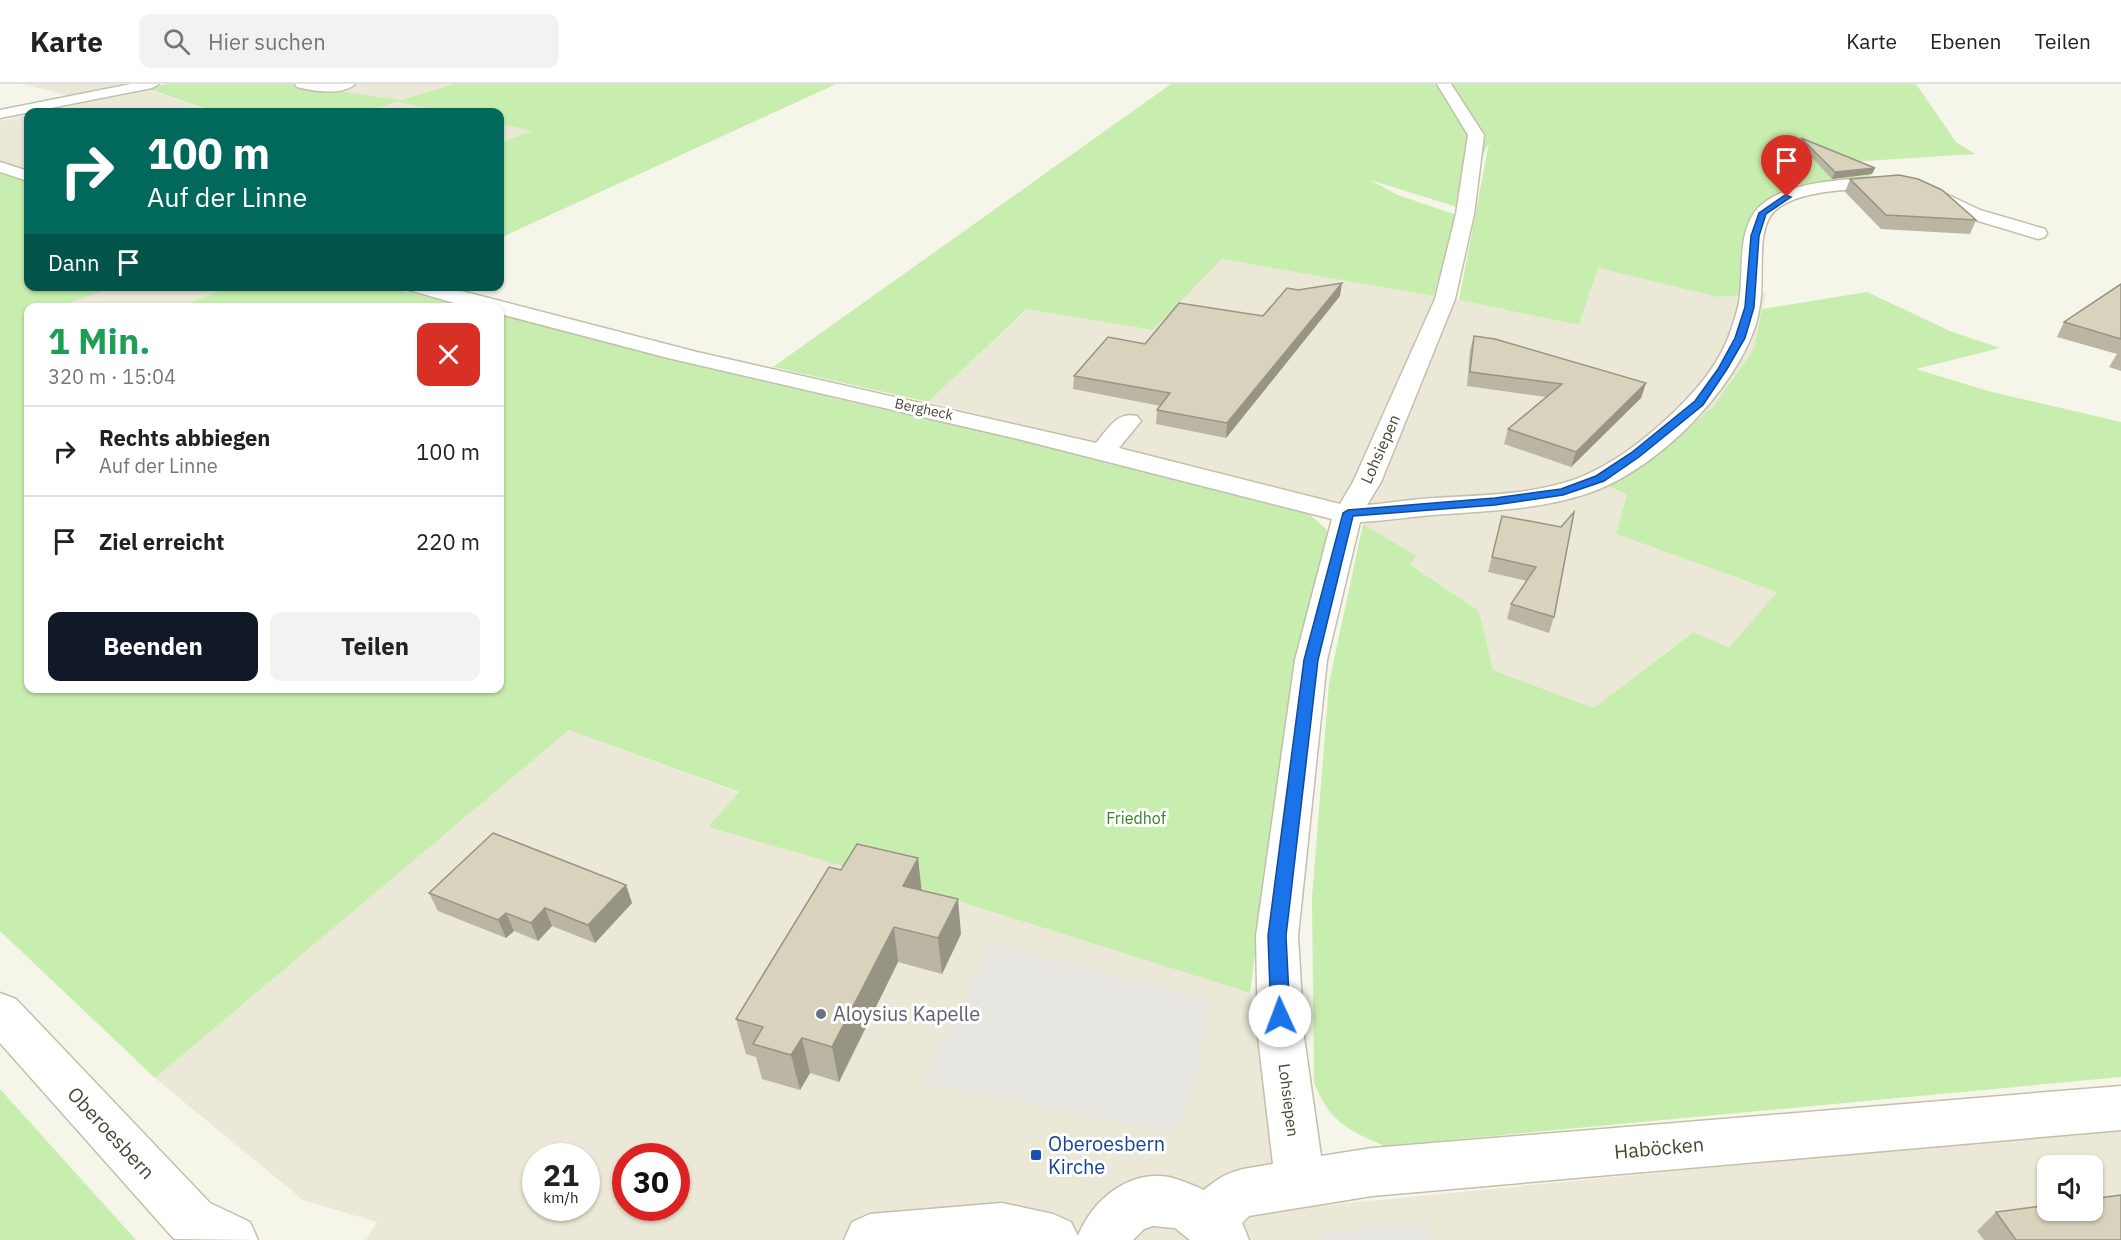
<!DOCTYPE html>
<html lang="de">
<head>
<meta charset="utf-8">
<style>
	body { margin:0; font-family:"IBM Plex Sans",sans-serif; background:#f2f2f2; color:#222; height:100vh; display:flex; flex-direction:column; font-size:22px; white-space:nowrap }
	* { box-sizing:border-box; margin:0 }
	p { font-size:20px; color:#767676 }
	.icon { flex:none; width:33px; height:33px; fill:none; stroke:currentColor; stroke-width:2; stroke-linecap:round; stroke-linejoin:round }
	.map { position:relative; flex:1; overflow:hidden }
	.drawer { position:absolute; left:24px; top:219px; width:480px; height:390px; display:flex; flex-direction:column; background:#fff; border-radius:12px; box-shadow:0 2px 4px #0004 }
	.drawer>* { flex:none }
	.top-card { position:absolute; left:24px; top:24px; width:480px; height:183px; border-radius:12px; box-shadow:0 2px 4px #0004; background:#00695c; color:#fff; overflow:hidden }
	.buttons { position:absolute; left:2037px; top:1071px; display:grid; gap:12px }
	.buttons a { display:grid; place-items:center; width:66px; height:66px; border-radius:12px; background:#fff; box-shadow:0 2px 4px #0004; font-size:30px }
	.speed { position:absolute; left:522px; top:1059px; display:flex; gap:12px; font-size:30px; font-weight:700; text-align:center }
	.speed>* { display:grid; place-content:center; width:78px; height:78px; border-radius:50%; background:#fff; box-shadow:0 2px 4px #0004; line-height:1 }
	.speed small { font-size:15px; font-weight:400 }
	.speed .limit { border:9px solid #d22; background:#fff; color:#111 }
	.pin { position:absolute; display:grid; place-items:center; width:51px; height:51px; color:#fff; margin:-62px -26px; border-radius:50% 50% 50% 0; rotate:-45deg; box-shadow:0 0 6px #0007 }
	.pin .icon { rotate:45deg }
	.me { position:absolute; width:66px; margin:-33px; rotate:358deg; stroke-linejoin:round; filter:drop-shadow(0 0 4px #0008) }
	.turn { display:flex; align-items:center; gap:21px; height:126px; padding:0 24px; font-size:27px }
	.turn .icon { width:78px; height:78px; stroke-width:2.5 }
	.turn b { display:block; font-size:42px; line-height:51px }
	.then { display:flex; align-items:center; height:57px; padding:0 24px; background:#0003; gap:12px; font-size:22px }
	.round { display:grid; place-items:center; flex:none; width:63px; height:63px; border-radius:12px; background:#f2f2f2 }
	.head { display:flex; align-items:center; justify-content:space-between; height:102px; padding:0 24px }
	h1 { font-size:36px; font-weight:700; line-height:45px; color:#1e9e55 }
	.button { display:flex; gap:12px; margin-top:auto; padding:12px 24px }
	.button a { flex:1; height:69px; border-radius:12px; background:#111827; color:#fff; font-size:24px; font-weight:700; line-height:69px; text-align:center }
	.button a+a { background:#f2f2f2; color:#222 }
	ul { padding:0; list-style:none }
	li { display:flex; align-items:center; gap:18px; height:90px; padding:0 24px; border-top:2px solid #e0e0e0 }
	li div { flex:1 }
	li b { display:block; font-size:22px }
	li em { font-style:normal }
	header { display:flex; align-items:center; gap:36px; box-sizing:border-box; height:84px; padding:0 30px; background:#fff; border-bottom:2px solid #e0e0e0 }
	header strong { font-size:28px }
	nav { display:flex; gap:33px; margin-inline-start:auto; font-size:21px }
	.search { width:420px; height:54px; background:#f2f2f2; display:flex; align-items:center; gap:15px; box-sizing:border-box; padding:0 21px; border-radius:12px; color:#767676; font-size:22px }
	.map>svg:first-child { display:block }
	.residential { fill:#ebe8d7; fill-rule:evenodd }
	.green { fill:#c7eeae }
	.parking { fill:#e7e6e1 }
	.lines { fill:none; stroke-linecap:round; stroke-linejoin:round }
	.minor-casing { stroke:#c3bfab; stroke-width:3 }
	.minor { fill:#fff; fill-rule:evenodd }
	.wall { fill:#bbb5a3 }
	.shaded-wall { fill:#989484 }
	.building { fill:#d9d3bd; stroke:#989484; stroke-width:1.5 }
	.route { fill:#1a73e8; stroke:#114b97; stroke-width:1.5 }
	.worship-dot { fill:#6b7280; stroke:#fff; stroke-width:2 }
	.transit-dot { fill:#1a4fb4; stroke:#fff; stroke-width:2 }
	.labels { text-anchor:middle; stroke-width:6; stroke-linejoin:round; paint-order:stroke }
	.far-street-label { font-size:14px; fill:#4b4736; stroke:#fff }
	.street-label { font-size:16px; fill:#4b4736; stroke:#fff }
	.park-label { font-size:16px; fill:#378522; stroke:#fff }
	.near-worship-label { font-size:20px; fill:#5b616d; stroke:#fff; text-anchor:start }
	.near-street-label { font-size:20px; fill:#4b4736; stroke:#fff }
	.near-transit-label { font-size:20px; fill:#164399; stroke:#fff; text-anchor:start }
</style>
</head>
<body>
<header>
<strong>Karte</strong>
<div class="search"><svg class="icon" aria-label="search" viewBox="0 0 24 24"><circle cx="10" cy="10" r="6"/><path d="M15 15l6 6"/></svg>Hier suchen</div>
<nav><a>Karte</a><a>Ebenen</a><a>Teilen</a></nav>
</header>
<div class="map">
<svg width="2121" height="1156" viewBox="0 0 2121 1156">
	<rect width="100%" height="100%" fill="#f6f5ea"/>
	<g class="residential">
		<polygon points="23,0 132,0 71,12"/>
		<polygon points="290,0 454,0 401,16"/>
		<polygon points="150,6 213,28 41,28"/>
		<polygon points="397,18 447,28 364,28"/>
		<polygon points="28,31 28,88 0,78 0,37"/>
		<polygon points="500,40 533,47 500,59"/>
		<polygon points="1222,175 1459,216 1579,241 1598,184 1718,213 1766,209 1754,265 1713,323 1645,378 1627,409 1616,450 1777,508 1729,565 1692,548 1594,624 1493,586 1479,527 1410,479 1415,472 1363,440 1281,405 928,318 1028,225 1153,246"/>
		<polygon points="114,203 231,203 177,223 58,222"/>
		<path d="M569,646l170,63 -31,34 193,56 349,110 35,216 836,-81v112h-1755l11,-18 -74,-22 -148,-122zM536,1072h50v52h-50zM626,1072h50v52h-50zM2048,1082h44v44h-44z"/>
	</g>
	<g class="green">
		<polygon points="168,0 290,0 401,16 454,0 836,0 500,154 500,59 532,47 500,40 500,28 447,28 397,18 364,28 209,28 212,27 146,4"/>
		<path d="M1171,0h745l40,58 19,12 -126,8 20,10 1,4c-37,11 -93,3 -119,38l-9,81 -24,2 -120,-29 -19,57 -120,-25 30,-157 -32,64 -87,-27 28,15 56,19v10l-20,72 -212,-37 -69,71 -126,-21 -99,93 -155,-35z"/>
		<polygon points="0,87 28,97 28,202 114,203 60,222 64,223 28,224 28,604 500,604 500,231 842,316 1035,359 1305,426 1326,445 1328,455 1286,635 1250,909 901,799 708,743 739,708 569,646 155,994 0,847"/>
		<polygon points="231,202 386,203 471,223 177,224"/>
		<path d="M1867,208l83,39 50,17 -84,21 72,22 133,31v655l-736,69c-38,-16 -56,-25 -71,-64l-2,-184 17,-215 34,-159 53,32 -6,8 69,47 14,59 101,38 99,-76 36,16 48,-56 -161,-58 11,-40 -19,-8 38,-24 67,-55 41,-58 8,-40z"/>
		<polygon points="0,1005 136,1156 0,1156"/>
	</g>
	<g class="parking">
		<polygon points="990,859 1209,915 1196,1004 1174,1051 1017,1017 922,1000 959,929"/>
		<polygon points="1429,1139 1428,1156 1319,1156 1321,1149"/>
	</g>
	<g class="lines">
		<g class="minor-casing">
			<g id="minor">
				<polygon points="131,0 159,0 152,4 0,34 0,26"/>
				<path d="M295,0h60c-12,12 -43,7 -58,3z"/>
				<path d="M1437,0h14l33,51 -10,79 -19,85 -74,183 -14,23c23,-2 45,-6 68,-7 44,-3 92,-3 135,-17 39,-13 75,-41 105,-70 23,-22 46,-50 56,-81 4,-12 8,-23 9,-35 3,-27 -2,-66 18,-87 28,-29 97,-29 135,-31l6,1 3,4 -3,4 -6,1c-31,2 -102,1 -122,28 -13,17 -8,59 -10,80 -1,13 -4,28 -9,40 -26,64 -97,135 -163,158 -50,17 -104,18 -157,22 -24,2 -48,6 -72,7l-33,138 -29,276 6,101 17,119 51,-8 749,-62v44l-749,66 -123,20 -7,7 7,17h-59l-15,-12 -22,-2 -9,3 -11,11h-289l8,-18 18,-8 132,-11 51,11 18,8 7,14c14,-35 49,-66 91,-59 12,3 24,8 35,13 24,-21 38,-21 69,-26l-15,-127 -2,-101 39,-276 37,-141 -314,-80 -350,-81 -168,-44v-6h-28l-63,-18 -3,-4h36l255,66 399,91c12,-14 21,-32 41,-27l4,5 -22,27 221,56 13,-22 82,-183 21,-85 12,-79z"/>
				<polygon points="0,78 28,87 28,97 0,88"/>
				<polygon points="1921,98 1980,126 2045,145 2047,149 2045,153 2038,155 1968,134 1915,107 1912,103 1915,99"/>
				<polygon points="0,909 16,915 210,1119 250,1138 258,1156 174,1155 0,959"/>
			</g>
		</g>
		<use href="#minor" class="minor"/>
	</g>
	<g class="wall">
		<polygon points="1801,54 1875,84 1872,90 1832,95 1799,60"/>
		<polygon points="1850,95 1976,136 1970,150 1881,145 1845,108"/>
		<polygon points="2121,200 2121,287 2109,283 2117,270 2057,253 2064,238"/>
		<polygon points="1340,212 1226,354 1156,340 1157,326 1161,322 1073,305 1074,292 1145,260 1263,232"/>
		<polygon points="1474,252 1646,299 1641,314 1571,383 1504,360 1508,345 1546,313 1467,302 1470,266"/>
		<polygon points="1502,432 1561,443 1554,533 1549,549 1507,535 1511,520 1527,497 1488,488"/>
		<polygon points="918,774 921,806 961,850 942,890 898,878 839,998 810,989 800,1006 762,995 756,973 746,970 736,935"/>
		<polygon points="626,801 632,819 595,859 552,842 538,857 514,847 506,854 438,827 429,809"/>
		<polygon points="1996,1128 2121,1156 1984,1156 1977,1147"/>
	</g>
	<g class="shaded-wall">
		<polygon points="1875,84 1872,90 1832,95 1835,88"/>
		<polygon points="1342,199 1340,212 1226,354 1227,339"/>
		<polygon points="1646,299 1641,314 1571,383 1576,368"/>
		<polygon points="918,774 922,810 903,802"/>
		<polygon points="626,801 632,819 595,859 588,841"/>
		<polygon points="958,815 961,850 942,890 938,854"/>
		<polygon points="545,824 552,842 538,857 531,839"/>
		<polygon points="506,829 514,847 506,854 498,836"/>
		<polygon points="894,843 898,878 839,998 832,963"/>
		<polygon points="802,954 810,989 800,1006 791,971"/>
	</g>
	<g class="building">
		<polygon points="1801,54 1875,84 1835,88"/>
		<polygon points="1899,91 1918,95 1942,106 1976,136 1886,131 1850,95"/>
		<polygon points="1342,199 1227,339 1157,326 1170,309 1074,292 1108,253 1145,260 1179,219 1263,232 1287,204 1298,206"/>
		<polygon points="2121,200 2121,255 2064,238"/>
		<polygon points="1474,252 1495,255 1646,299 1576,368 1508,345 1562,300 1470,288"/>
		<polygon points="1574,428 1554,533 1511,520 1536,483 1492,473 1502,432 1561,443"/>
		<polygon points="493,749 626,801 588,841 545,824 531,839 506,829 498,836 429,809"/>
		<polygon points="857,760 918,774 903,802 958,815 938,854 894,843 832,963 802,954 791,971 753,960 763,943 736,935 829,783 841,786"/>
		<polygon points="2121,1111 2121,1156 2016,1156 1996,1128 2048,1121 2048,1126 2092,1126 2092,1115"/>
	</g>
	<polygon class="route" points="1785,111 1791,113 1766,130 1759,152 1754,223 1745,254 1727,285 1703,321 1639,373 1604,397 1563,411 1495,421 1353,432 1318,576 1286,852 1290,932 1287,938 1280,940 1274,938 1271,932 1268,852 1304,576 1343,429 1348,426 1495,414 1561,405 1596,392 1631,369 1695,317 1718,285 1735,254 1745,223 1751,152 1759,129"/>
	<circle class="worship-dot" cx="821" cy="930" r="6"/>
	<rect class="transit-dot" x="1030" y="1065" width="12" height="12" rx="3"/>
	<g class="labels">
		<g class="far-street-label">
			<text transform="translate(924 325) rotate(12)" y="5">Bergheck</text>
		</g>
		<g class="street-label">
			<text transform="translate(1380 365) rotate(-66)" y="6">Lohsiepen</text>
			<text transform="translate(1289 1016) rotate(83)" y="6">Lohsiepen</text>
		</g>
		<g class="park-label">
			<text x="1136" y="740">Friedhof</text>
		</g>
		<g class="near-worship-label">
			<text x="833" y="937">Aloysius Kapelle</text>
		</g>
		<g class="near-street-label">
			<text transform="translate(111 1049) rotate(47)" y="7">Oberoesbern</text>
			<text transform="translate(1659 1064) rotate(-5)" y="7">Haböcken</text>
		</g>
		<g class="near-transit-label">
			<text x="1048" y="1067">Oberoesbern<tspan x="1048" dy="23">Kirche</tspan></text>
		</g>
	</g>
</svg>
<div class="buttons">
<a><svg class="icon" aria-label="sound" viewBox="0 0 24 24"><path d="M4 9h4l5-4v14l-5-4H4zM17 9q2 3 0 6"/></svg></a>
</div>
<div class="speed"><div>21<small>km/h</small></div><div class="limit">30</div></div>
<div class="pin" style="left:1787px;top:113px;background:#d93025"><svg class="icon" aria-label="arrive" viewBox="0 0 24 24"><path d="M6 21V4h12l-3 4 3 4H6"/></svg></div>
<svg class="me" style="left:1280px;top:932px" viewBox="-20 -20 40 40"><circle r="19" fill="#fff"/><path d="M0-13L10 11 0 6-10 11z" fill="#1a73e8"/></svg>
<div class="top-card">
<div class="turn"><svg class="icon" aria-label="right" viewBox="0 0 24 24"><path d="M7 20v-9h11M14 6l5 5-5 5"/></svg><div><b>100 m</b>Auf der Linne</div></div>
<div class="then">Dann<svg class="icon" aria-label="arrive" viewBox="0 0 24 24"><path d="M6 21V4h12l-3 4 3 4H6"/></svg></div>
</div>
<section class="drawer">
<div class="head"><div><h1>1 Min.</h1><p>320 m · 15:04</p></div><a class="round" style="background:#d93025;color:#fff"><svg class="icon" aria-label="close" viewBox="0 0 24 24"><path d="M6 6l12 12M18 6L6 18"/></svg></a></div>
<ul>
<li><svg class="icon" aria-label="right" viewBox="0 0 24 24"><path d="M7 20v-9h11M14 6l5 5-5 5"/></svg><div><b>Rechts abbiegen</b><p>Auf der Linne</p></div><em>100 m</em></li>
<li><svg class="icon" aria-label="arrive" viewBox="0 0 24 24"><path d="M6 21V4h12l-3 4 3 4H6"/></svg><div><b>Ziel erreicht</b></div><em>220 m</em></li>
</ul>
<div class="button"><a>Beenden</a><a>Teilen</a></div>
</section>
</div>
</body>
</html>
